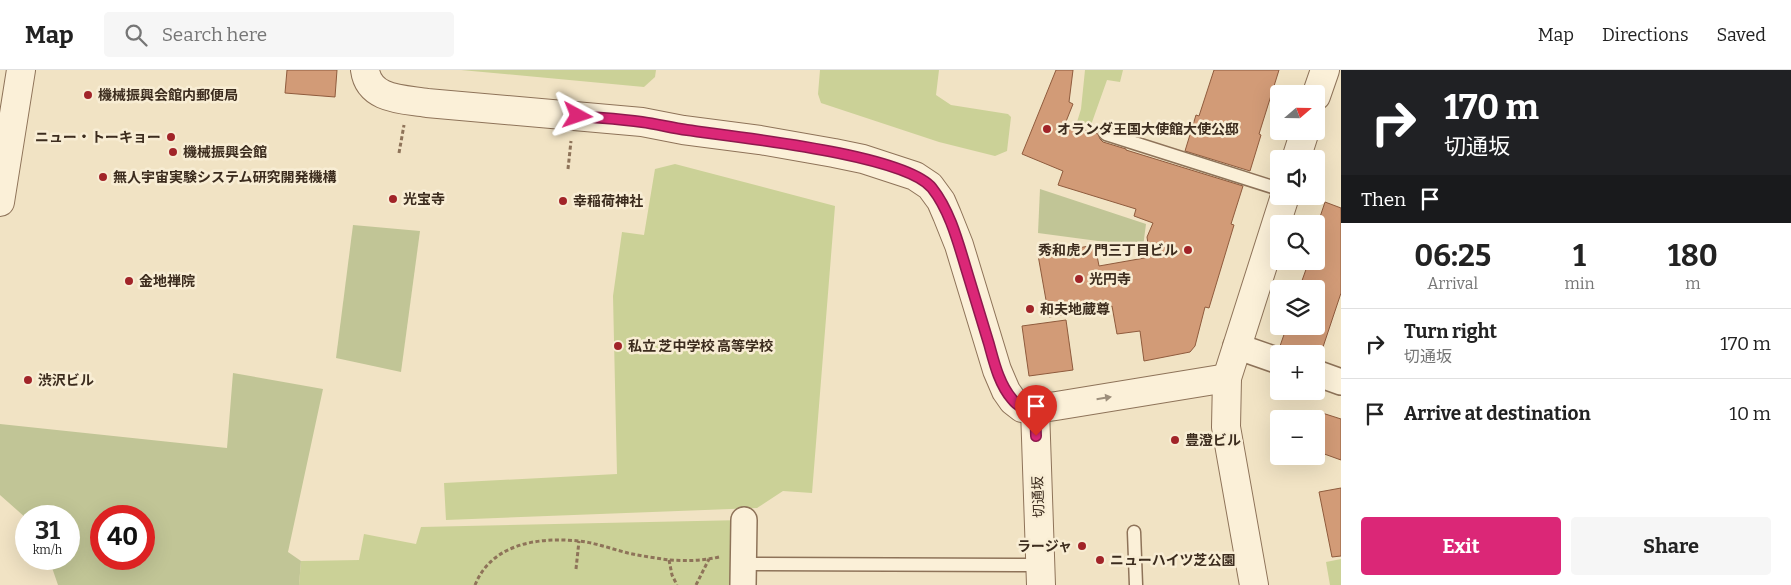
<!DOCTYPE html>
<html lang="en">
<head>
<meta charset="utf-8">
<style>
	body { margin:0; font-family:Bitter,"Noto Sans JP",serif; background:#f6f6f6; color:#222; height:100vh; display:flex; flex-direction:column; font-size:19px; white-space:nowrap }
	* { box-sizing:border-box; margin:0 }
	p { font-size:16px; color:#767676 }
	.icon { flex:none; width:28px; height:28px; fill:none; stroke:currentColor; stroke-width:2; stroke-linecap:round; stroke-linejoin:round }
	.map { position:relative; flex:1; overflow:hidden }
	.details { display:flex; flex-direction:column; background:#fff; width:450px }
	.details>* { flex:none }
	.top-card { background:#202124; color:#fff; overflow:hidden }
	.needle { width:32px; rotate:70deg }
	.tools { position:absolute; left:1270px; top:15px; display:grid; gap:10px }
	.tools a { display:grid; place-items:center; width:55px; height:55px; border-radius:5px; background:#fff; box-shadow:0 5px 20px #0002; font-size:25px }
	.speed { position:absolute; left:15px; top:435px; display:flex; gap:10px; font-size:25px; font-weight:700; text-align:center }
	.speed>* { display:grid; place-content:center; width:65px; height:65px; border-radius:50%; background:#fff; box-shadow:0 5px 20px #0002; line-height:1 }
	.speed small { font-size:12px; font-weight:400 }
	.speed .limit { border:8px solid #d22; background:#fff; color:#111 }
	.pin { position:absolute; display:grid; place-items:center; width:42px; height:42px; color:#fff; margin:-51px -21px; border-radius:50% 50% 50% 0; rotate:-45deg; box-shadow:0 0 5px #0007 }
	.pin .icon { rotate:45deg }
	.me { position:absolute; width:55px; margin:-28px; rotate:95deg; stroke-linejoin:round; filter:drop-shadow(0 0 4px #0008) }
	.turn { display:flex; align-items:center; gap:18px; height:105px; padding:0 20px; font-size:22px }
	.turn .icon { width:65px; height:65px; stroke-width:2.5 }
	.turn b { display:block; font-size:35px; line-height:42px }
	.then { display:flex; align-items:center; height:48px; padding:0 20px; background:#0003; gap:10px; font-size:19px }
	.eta { display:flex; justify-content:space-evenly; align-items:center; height:85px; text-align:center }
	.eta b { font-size:30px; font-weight:700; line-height:35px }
	.cta { display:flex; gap:10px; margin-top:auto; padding:10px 20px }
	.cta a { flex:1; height:58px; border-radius:5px; background:#db2777; color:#fff; font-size:20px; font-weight:700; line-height:58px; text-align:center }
	.cta a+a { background:#f6f6f6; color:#222 }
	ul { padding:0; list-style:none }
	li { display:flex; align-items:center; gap:15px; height:70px; padding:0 20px; border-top:1px solid #e0e0e0 }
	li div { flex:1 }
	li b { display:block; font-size:19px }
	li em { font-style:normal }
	header { display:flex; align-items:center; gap:30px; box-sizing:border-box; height:70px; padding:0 25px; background:#fff; border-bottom:1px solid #e0e0e0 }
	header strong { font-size:24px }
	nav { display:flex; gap:28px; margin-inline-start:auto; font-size:18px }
	.search { width:350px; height:45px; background:#f6f6f6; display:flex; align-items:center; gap:12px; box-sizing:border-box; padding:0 18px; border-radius:5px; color:#767676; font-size:19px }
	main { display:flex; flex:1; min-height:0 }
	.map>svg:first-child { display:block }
	.green { fill:#cbd197 }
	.cemetery { fill:#c1c596; fill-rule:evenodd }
	.building { fill:#d29b77; stroke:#8f5b3d }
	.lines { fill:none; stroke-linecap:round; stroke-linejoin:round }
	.service-casing { stroke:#8e7359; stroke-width:15 }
	.minor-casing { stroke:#8e7359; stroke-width:28 }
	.tertiary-casing { stroke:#8e7359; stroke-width:30 }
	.path { stroke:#8e7359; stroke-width:3; stroke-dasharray:4 2.5; stroke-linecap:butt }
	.service { stroke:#fbf0d8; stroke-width:12 }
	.minor { stroke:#fbf0d8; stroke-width:25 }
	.tertiary { stroke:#fbf0d8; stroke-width:28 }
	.oneway { fill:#9c8e7b }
	.route-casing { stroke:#8e194d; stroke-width:12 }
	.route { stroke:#db2777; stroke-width:9 }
	.poi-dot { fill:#a12428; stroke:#f8edd4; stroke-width:2 }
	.labels { text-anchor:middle; stroke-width:5; stroke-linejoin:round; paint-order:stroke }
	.poi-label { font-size:14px; font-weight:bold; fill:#3c2c1e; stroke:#f8edd4; text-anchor:start }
	.street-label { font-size:14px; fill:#3c2c1e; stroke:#f8edd4 }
</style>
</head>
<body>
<header>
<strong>Map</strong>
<div class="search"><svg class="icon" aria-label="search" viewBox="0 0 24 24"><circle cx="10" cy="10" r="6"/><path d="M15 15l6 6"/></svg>Search here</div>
<nav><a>Map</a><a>Directions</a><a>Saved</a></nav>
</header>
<main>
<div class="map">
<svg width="1341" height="515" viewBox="0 0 1341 515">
	<rect width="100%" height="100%" fill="#f1e3c4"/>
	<g class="green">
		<polygon points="461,0 656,0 655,7 644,17"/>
		<polygon points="820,0 939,0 936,25 951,35 1008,44 1011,47 1007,81 995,86 939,72 821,33 818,24"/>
		<polygon points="1085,0 1123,0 1120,12 1107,10 1091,55 1077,52 1081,39"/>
		<polygon points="675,94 835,136 812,423 783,421 757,438 446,450 444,413 617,404 613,226 622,162 644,165 655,99"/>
		<polygon points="744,450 742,515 299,515 301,491 359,490 364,464 416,474 421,457"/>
		<polygon points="1341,489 1341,515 1330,515 1326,492"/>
	</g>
	<g class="cemetery">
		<polygon points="1040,119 1146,154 1143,177 1038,163"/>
		<polygon points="353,155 420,161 401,302 336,288"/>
		<path d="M233,303l90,16 -35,163 13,9 -2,24h-241l-9,-26h20v-43h-43v2l-26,-23v-71l227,24zM101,446h43v43h-43z"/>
	</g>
	<g class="building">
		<polygon points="287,0 337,0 335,27 285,23"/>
		<polygon points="1056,0 1073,0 1069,32 1073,34 1065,54 1098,64 1100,69 1103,72 1126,79 1126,80 1243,116 1231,154 1234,155 1209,238 1205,237 1195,276 1190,282 1144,291 1140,261 1117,264 1112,236 1049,247 1038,185 1095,175 1099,196 1150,187 1147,167 1153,153 1134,146 1136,139 1058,115 1063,101 1022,84"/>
		<polygon points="1214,0 1279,0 1259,64 1261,65 1250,101 1185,81 1196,45 1199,46"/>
		<polygon points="1325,132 1341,138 1341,223 1320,286 1316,285 1316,276 1314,284 1292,284 1280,276 1287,256 1316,256 1316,219 1299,219 1309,191 1316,191 1316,159"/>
		<polygon points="1066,250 1073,300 1029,306 1022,256"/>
		<polygon points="1316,341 1341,349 1341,390 1316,381"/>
		<polygon points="1341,418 1341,486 1332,487 1319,422"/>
	</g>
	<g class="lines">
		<g class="service-casing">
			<g id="service">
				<polyline points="1106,64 1279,119"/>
				<polyline points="1134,462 1136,515"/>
				<polyline points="744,494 1041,495"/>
			</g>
		</g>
		<g class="minor-casing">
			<g id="minor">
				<polyline points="1236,276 1279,291"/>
				<polyline points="1316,303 1341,312"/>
				<polyline points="743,515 744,450"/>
			</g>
		</g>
		<g class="tertiary-casing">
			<g id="tertiary">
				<path d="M365,0c4,30 38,29 62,33l215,19 41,8 77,10 74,13 29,6 52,17 15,10 11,15 6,14 12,30 38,125 9,21 7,10 9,7 13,1 21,-3 171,-28"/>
				<polyline points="1316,26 1325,0"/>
				<polyline points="1296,89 1305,61"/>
				<polyline points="0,132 21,0"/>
				<polyline points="1035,339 1041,515"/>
				<polyline points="1254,515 1226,357 1227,308 1285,126"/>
			</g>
		</g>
		<g class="path">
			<polyline points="399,83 404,55"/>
			<polyline points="568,99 571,71"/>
			<polyline points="669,490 672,505 677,515"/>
			<polyline points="576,499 579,471"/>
			<path d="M475,515c17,-42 64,-48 104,-44 17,2 33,8 49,12 13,3 28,5 41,7 17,1 33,1 50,-3"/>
			<polyline points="696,515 709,489"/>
		</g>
		<use href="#service" class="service"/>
		<use href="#minor" class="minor"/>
		<use href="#tertiary" class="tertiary"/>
	</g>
	<defs><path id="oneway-solid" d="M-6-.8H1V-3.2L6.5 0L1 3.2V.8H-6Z" transform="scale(1.25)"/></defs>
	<use class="oneway" href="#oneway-solid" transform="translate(1104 328) rotate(-9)"/>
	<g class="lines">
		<g class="route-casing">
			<path id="route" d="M578,46c21,2 43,3 64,6 15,2 30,6 45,8 47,7 217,24 245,58 19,24 27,58 36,87 7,23 14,46 21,69 5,18 10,40 23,55 7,9 13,9 23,10l1,27"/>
		</g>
		<use href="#route" class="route"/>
	</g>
	<g class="poi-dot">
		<circle cx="88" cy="25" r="5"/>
		<circle cx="1047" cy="59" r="5"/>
		<circle cx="171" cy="67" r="5"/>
		<circle cx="173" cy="82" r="5"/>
		<circle cx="103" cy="107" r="5"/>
		<circle cx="393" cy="129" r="5"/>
		<circle cx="563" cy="131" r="5"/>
		<circle cx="1188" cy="180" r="5"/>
		<circle cx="1079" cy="209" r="5"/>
		<circle cx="129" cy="211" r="5"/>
		<circle cx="1030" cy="239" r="5"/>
		<circle cx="618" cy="276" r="5"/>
		<circle cx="28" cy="310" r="5"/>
		<circle cx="1175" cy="370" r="5"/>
		<circle cx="1082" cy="476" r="5"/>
		<circle cx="1100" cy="490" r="5"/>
	</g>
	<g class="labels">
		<g class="poi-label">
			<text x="98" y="30">機械振興会館内郵便局</text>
			<text x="1057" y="64">オランダ王国大使館大使公邸</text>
			<text x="161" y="72" text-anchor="end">ニュー・トーキョー</text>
			<text x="183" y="87">機械振興会館</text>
			<text x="113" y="112">無人宇宙実験システム研究開発機構</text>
			<text x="403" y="134">光宝寺</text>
			<text x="573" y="136">幸稲荷神社</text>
			<text x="1178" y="185" text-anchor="end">秀和虎ノ門三丁目ビル</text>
			<text x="1089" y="214">光円寺</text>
			<text x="139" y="216">金地禅院</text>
			<text x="1040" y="244">和夫地蔵尊</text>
			<text x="628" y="281">私立 芝中学校 高等学校</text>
			<text x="38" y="315">渋沢ビル</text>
			<text x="1185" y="375">豊澄ビル</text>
			<text x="1072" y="481" text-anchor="end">ラージャ</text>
			<text x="1110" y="495">ニューハイツ芝公園</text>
		</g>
		<g class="street-label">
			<text transform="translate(1038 427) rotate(-92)" y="5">切通坂</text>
		</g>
	</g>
</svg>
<div class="tools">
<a><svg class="needle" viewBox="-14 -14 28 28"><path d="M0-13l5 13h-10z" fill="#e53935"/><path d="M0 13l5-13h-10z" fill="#767676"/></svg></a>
<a><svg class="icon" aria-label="sound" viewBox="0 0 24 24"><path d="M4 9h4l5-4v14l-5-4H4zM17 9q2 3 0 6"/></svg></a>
<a><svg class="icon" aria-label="search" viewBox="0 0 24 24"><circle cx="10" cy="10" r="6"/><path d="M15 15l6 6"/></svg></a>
<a><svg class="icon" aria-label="layers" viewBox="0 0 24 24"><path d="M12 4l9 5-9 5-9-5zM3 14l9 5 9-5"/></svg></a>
<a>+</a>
<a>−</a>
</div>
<div class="speed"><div>31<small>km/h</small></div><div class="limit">40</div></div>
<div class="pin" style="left:1036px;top:366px;background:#d93025"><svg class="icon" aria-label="arrive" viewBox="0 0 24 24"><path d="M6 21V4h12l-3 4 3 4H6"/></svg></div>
<svg class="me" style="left:578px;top:46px" viewBox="-20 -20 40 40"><path d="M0-17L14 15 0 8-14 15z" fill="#db2777" stroke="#fff" stroke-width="4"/></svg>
</div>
<section class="details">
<div class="top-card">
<div class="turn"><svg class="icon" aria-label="right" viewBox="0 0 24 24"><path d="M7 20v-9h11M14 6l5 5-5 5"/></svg><div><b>170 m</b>切通坂</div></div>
<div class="then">Then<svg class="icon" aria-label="arrive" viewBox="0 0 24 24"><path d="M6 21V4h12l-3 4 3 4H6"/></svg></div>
</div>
<div class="eta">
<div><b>06:25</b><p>Arrival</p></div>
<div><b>1</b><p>min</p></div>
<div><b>180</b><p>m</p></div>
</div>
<ul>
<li><svg class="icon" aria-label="right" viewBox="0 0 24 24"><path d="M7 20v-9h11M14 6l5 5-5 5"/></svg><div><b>Turn right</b><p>切通坂</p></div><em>170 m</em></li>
<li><svg class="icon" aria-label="arrive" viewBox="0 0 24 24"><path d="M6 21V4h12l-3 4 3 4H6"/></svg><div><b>Arrive at destination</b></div><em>10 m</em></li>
</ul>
<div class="cta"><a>Exit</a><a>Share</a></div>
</section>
</main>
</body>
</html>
